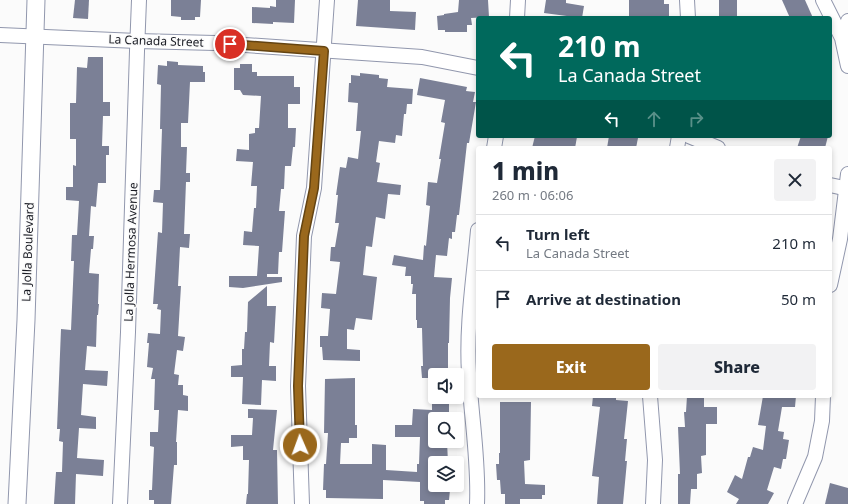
<!DOCTYPE html>
<html lang="en">
<head>
<meta charset="utf-8">
<style>
	body { margin:0; font-family:"Noto Sans",sans-serif; background:#f2f2f3; color:#1f2937; height:100vh; display:flex; flex-direction:column; font-size:15px; white-space:nowrap }
	* { box-sizing:border-box; margin:0 }
	p { font-size:13px; color:#747a83 }
	.icon { flex:none; width:22px; height:22px; fill:none; stroke:currentColor; stroke-width:2; stroke-linecap:round; stroke-linejoin:round }
	.map { position:relative; flex:1; overflow:hidden }
	.side { position:absolute; left:476px; top:146px; width:356px; height:252px; display:flex; flex-direction:column; background:#fff; border-radius:4px; box-shadow:0 2px 6px #0003 }
	.side>* { flex:none }
	.hud { position:absolute; left:476px; top:16px; width:356px; height:122px; border-radius:4px; box-shadow:0 2px 6px #0003; background:#00695c; color:#fff; overflow:hidden }
	.fabs { position:absolute; left:428px; top:368px; display:grid; gap:8px }
	.fabs a { display:grid; place-items:center; width:36px; height:36px; border-radius:4px; background:#fff; box-shadow:0 2px 6px #0003; font-size:20px }
	.pin { position:absolute; display:grid; place-items:center; width:34px; height:34px; color:#fff; margin:-17px; border:2px solid #fff; border-radius:50%; box-shadow:0 1px 4px #0007 }
	.me { position:absolute; width:44px; margin:-22px; rotate:358deg; stroke-linejoin:round; filter:drop-shadow(0 0 3px #0008) }
	.turn { display:flex; align-items:center; gap:14px; height:84px; padding:0 16px; font-size:18px }
	.turn .icon { width:52px; height:52px; stroke-width:2.5 }
	.turn b { display:block; font-size:28px; line-height:34px }
	.lanes { display:flex; align-items:center; height:38px; padding:0 16px; background:#0003; justify-content:center; gap:20px; direction:ltr }
	.lanes .off { opacity:.35 }
	.round { display:grid; place-items:center; flex:none; width:42px; height:42px; border-radius:4px; background:#f2f2f3 }
	.head { display:flex; align-items:center; justify-content:space-between; height:68px; padding:0 16px }
	h1 { font-size:24px; font-weight:800; line-height:30px }
	.cta { display:flex; gap:8px; margin-top:auto; padding:8px 16px }
	.cta a { flex:1; height:46px; border-radius:4px; background:#9a681c; color:#fff; font-size:16px; font-weight:800; line-height:46px; text-align:center }
	.cta a+a { background:#f2f2f3; color:#1f2937 }
	ul { padding:0; list-style:none }
	li { display:flex; align-items:center; gap:12px; height:56px; padding:0 16px; border-top:1px solid #e0e1e3 }
	li div { flex:1 }
	li b { display:block; font-size:15px }
	li em { font-style:normal }
	.map>svg:first-child { display:block }
	.building { fill:#7b8096 }
	.lines { fill:none; stroke-linecap:round; stroke-linejoin:round }
	.minor-casing { stroke:#9197ad; stroke-width:16 }
	.major-casing { stroke:#9197ad; stroke-width:19 }
	.minor { stroke:#fff; stroke-width:14 }
	.major { stroke:#fff; stroke-width:17 }
	.route-casing { stroke:#644412; stroke-width:10 }
	.route { stroke:#9a681c; stroke-width:7 }
	.labels { text-anchor:middle; stroke-width:3; stroke-linejoin:round; paint-order:stroke }
	.street-label { font-size:12px; fill:#191b23; stroke:#fbfbfb }
</style>
</head>
<body>
<div class="map">
<svg width="848" height="504" viewBox="0 0 848 504">
	<rect width="100%" height="100%" fill="#fbfbfb"/>
	<g class="building">
		<polygon points="75,0 89,0 88,19 73,18"/>
		<polygon points="171,0 201,0 200,17 195,17 195,20 181,20 181,17 171,16"/>
		<polygon points="276,0 295,0 294,23 273,22 273,24 252,23 252,7 270,8 270,6 276,7"/>
		<polygon points="358,0 390,0 390,11 416,12 415,30 356,26"/>
		<polygon points="459,0 488,0 489,17 471,18 472,25 467,25 467,32 445,32 445,30 438,30 437,16 444,15 444,14 458,12"/>
		<polygon points="546,0 566,0 566,3 584,6 582,18 544,13"/>
		<polygon points="629,0 664,0 664,4 669,4 669,18 629,18"/>
		<rect x="719" y="0" width="18" height="18"/>
		<polygon points="782,0 805,0 813,18 790,18"/>
		<polygon points="88,57 103,57 103,102 110,102 110,116 103,116 102,146 109,146 109,155 106,155 106,183 98,183 96,207 91,206 89,236 94,236 93,249 91,249 89,273 99,274 98,304 99,304 98,315 97,315 96,347 87,346 85,370 108,371 107,386 83,384 81,415 96,417 96,429 79,428 77,458 104,460 103,476 76,474 75,504 54,504 56,472 62,472 63,442 59,441 60,429 57,429 61,329 71,330 74,261 71,261 72,235 77,235 79,201 66,200 66,187 73,187 73,165 76,166 76,139 70,139 70,103 76,103 77,67 87,68"/>
		<polygon points="167,61 178,62 178,65 203,66 203,72 205,72 205,82 190,82 188,123 181,123 181,147 187,147 186,173 190,173 190,182 186,182 184,234 190,234 189,248 180,247 178,286 181,286 178,336 185,337 183,351 177,350 174,374 179,375 178,385 183,385 183,395 188,396 188,411 178,410 176,442 177,442 177,465 174,465 171,504 154,504 154,500 149,500 149,490 152,490 153,468 154,447 150,446 150,432 158,432 159,410 154,410 155,379 151,379 153,368 147,367 149,343 147,343 148,333 160,334 161,310 157,309 158,304 153,304 158,232 162,233 163,203 153,202 154,190 160,190 162,129 160,129 161,85 157,84 158,65 167,66"/>
		<polygon points="240,64 252,64 252,72 257,72 257,76 294,76 294,87 300,87 300,104 288,104 288,128 296,128 295,147 293,147 291,166 285,166 284,189 281,189 279,211 285,211 282,252 279,252 278,274 267,274 267,277 282,277 282,282 243,288 229,287 229,276 257,276 259,246 243,245 244,231 252,232 254,208 256,208 257,186 251,186 253,162 236,161 237,149 249,150 249,134 255,133 255,128 259,128 261,96 243,95 240,90 234,90 234,68 240,68"/>
		<polygon points="360,73 379,75 379,78 388,79 387,87 413,89 412,104 407,104 406,114 404,114 402,136 396,135 395,143 379,141 376,162 380,163 377,182 401,185 400,195 388,194 385,219 376,217 372,247 366,246 363,275 377,277 372,320 356,318 354,330 347,329 347,349 360,350 360,361 323,360 322,347 320,347 320,336 328,336 330,309 321,308 322,293 336,294 340,262 330,261 331,247 335,247 339,223 335,223 338,195 336,195 340,167 346,168 348,157 358,159 361,131 356,131 358,103 348,102 349,83 351,83 351,75 360,76"/>
		<polygon points="420,78 467,87 466,91 475,92 473,102 476,102 469,143 467,143 459,215 457,215 455,232 452,232 452,239 449,238 447,256 436,255 434,277 452,278 450,298 449,343 448,343 448,375 435,375 435,378 422,378 421,366 423,366 422,328 417,328 417,320 416,320 416,294 412,294 413,284 411,284 411,276 405,276 406,267 392,265 394,255 423,260 424,245 426,246 430,206 426,205 428,182 437,183 441,159 439,159 445,123 441,122 445,100 417,95"/>
		<polygon points="535,136 571,136 577,137 575,148 532,148"/>
		<polygon points="609,136 627,136 638,138 636,148 607,148"/>
		<polygon points="801,136 828,136 825,148 797,148"/>
		<polygon points="267,286 267,306 276,306 274,343 270,342 269,366 276,366 276,381 262,380 261,405 242,404 243,377 231,377 231,366 242,365 242,349 244,349 245,332 247,332 248,302"/>
		<polygon points="355,378 355,425 357,425 357,438 349,438 349,443 341,443 340,464 372,464 372,444 386,445 386,470 417,472 417,464 419,464 420,437 395,437 395,425 412,425 413,409 432,410 432,397 449,397 449,419 435,419 435,441 447,441 448,463 435,463 435,490 450,490 449,500 445,500 445,504 424,504 424,501 420,501 420,482 383,480 383,499 326,498 326,490 323,490 324,464 326,464 328,433 324,433 325,379"/>
		<polygon points="593,396 616,396 616,400 628,401 624,439 627,439 625,461 627,461 623,504 597,504 599,477 592,476 600,407 592,406"/>
		<polygon points="687,396 704,396 704,407 717,407 717,424 706,424 706,455 701,456 702,473 697,474 697,489 691,489 690,504 678,504 678,474 680,474 678,427 685,427 684,412 686,412"/>
		<polygon points="763,396 796,396 795,407 782,407 778,431 784,432 783,439 789,440 786,459 783,459 781,469 774,467 767,490 774,493 768,504 736,504 739,499 727,492 735,475 742,479 748,457 750,457 753,447 763,450 766,426 758,425"/>
		<polygon points="500,402 531,402 530,460 524,461 525,484 545,485 545,495 542,495 542,499 520,499 520,504 505,504 505,494 501,494 500,480 497,480 496,464 499,464 499,453 500,453"/>
		<polygon points="248,409 277,410 273,450 277,450 278,504 246,504 247,494 248,494 249,460 243,460 243,446 231,447 231,435 252,435 253,418 248,418"/>
		<polygon points="830,483 848,488 848,504 825,504"/>
	</g>
	<g class="lines">
		<g class="minor-casing">
			<g id="minor">
				<polyline points="687,0 688,18"/>
				<polyline points="823,0 842,38 848,66"/>
				<polyline points="517,18 518,0"/>
				<polyline points="0,35 137,41 215,43 422,57 478,68"/>
				<polyline points="847,43 847,25 848,21"/>
				<polyline points="689,136 718,148"/>
				<polyline points="494,148 496,136"/>
				<polyline points="677,148 679,136"/>
				<polyline points="830,185 848,189"/>
				<polyline points="830,285 840,239 848,174"/>
				<polyline points="650,396 655,460 653,504"/>
				<polyline points="120,504 128,332 137,51 139,0"/>
				<polyline points="302,504 298,386 304,236 314,188 327,0"/>
				<path d="M477,504c2,-44 -6,-87 -8,-131 -3,-48 5,-96 9,-143"/>
				<polyline points="795,504 815,457 822,421 823,396"/>
			</g>
		</g>
		<g class="major-casing">
			<polyline id="major" points="17,504 26,320 36,0"/>
		</g>
		<use href="#minor" class="minor"/>
		<use href="#major" class="major"/>
	</g>
	<g class="lines">
		<g class="route-casing">
			<polyline id="route" points="230,44 324,51 314,188 304,236 298,386 300,445"/>
		</g>
		<use href="#route" class="route"/>
	</g>
	<g class="labels">
		<g class="street-label">
			<text transform="translate(156 41) rotate(2)" y="4">La Canada Street</text>
			<text transform="translate(28 252) rotate(-88)" y="4">La Jolla Boulevard</text>
			<text transform="translate(131 252) rotate(-88)" y="4">La Jolla Hermosa Avenue</text>
		</g>
	</g>
</svg>
<div class="fabs">
<a><svg class="icon" aria-label="sound" viewBox="0 0 24 24"><path d="M4 9h4l5-4v14l-5-4H4zM17 9q2 3 0 6"/></svg></a>
<a><svg class="icon" aria-label="search" viewBox="0 0 24 24"><circle cx="10" cy="10" r="6"/><path d="M15 15l6 6"/></svg></a>
<a><svg class="icon" aria-label="layers" viewBox="0 0 24 24"><path d="M12 4l9 5-9 5-9-5zM3 14l9 5 9-5"/></svg></a>
</div>
<div class="pin" style="left:230px;top:44px;background:#d93025"><svg class="icon" aria-label="arrive" viewBox="0 0 24 24"><path d="M6 21V4h12l-3 4 3 4H6"/></svg></div>
<svg class="me" style="left:300px;top:445px" viewBox="-20 -20 40 40"><circle r="17" fill="#9a681c" stroke="#fff" stroke-width="3"/><path d="M0-11L8 9 0 5-8 9z" fill="#fff"/></svg>
<div class="hud">
<div class="turn"><svg class="icon" aria-label="left" viewBox="0 0 24 24"><path d="M17 20v-9H6M10 6l-5 5 5 5"/></svg><div><b>210 m</b>La Canada Street</div></div>
<div class="lanes"><svg class="icon" aria-label="left" viewBox="0 0 24 24"><path d="M17 20v-9H6M10 6l-5 5 5 5"/></svg><svg class="icon off" aria-label="ahead" viewBox="0 0 24 24"><path d="M12 20V5M6 11l6-6 6 6"/></svg><svg class="icon off" aria-label="right" viewBox="0 0 24 24"><path d="M7 20v-9h11M14 6l5 5-5 5"/></svg></div>
</div>
<section class="side">
<div class="head"><div><h1>1 min</h1><p>260 m · 06:06</p></div><a class="round"><svg class="icon" aria-label="close" viewBox="0 0 24 24"><path d="M6 6l12 12M18 6L6 18"/></svg></a></div>
<ul>
<li><svg class="icon" aria-label="left" viewBox="0 0 24 24"><path d="M17 20v-9H6M10 6l-5 5 5 5"/></svg><div><b>Turn left</b><p>La Canada Street</p></div><em>210 m</em></li>
<li><svg class="icon" aria-label="arrive" viewBox="0 0 24 24"><path d="M6 21V4h12l-3 4 3 4H6"/></svg><div><b>Arrive at destination</b></div><em>50 m</em></li>
</ul>
<div class="cta"><a>Exit</a><a>Share</a></div>
</section>
</div>
</body>
</html>
